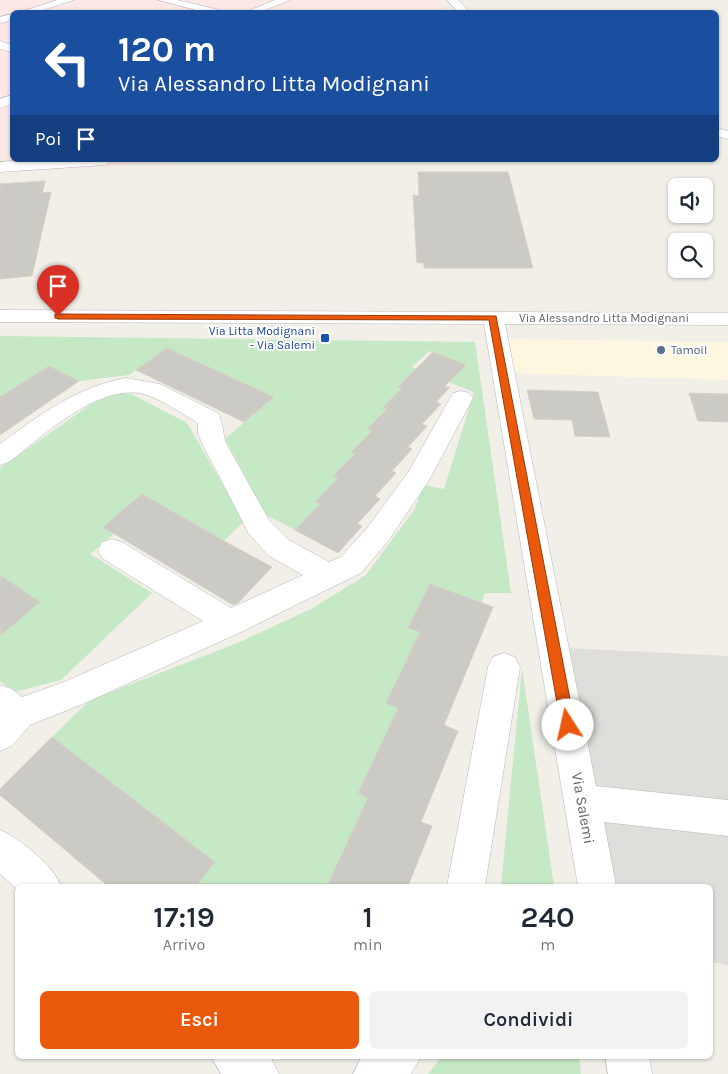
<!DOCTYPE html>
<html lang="it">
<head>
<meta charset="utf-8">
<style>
	body { margin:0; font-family:Karla,sans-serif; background:#f2f2f3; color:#1f2937; height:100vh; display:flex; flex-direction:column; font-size:19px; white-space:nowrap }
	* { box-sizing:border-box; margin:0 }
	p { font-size:16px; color:#747a83 }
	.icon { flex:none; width:28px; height:28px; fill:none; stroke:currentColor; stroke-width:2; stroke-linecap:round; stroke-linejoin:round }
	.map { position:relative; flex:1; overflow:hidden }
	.sheet { position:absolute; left:15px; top:884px; width:698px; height:175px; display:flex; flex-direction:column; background:#fff; border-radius:8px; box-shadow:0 1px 4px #0004 }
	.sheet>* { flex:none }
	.hud { position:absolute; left:10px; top:10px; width:709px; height:152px; border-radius:8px; box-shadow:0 1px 4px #0004; background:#1a4fa0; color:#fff; overflow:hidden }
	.buttons { position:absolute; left:668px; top:178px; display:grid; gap:10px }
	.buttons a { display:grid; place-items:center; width:45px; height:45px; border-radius:8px; background:#fff; box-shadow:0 1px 4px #0004; font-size:25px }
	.pin { position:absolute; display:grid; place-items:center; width:42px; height:42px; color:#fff; margin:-51px -21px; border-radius:50% 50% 50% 0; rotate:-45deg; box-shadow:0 0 5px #0007 }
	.pin .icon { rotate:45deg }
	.me { position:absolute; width:55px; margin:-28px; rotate:350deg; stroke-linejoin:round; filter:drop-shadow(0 0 4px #0008) }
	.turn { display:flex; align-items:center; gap:18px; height:105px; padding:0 25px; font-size:22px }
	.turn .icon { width:65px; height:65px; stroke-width:2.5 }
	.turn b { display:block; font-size:35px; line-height:42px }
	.then { display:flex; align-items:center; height:48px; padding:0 25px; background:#0003; gap:10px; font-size:19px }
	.eta { display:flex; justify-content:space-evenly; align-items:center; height:85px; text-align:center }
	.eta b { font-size:30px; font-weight:600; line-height:35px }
	.button { display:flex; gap:10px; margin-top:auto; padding:10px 25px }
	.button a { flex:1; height:58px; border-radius:8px; background:#ea580c; color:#fff; font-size:20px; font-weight:600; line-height:58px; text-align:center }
	.button a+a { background:#f2f2f3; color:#1f2937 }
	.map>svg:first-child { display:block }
	.commercial { fill:#fef7e0 }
	.industrial { fill:#e0deda }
	.medical { fill:#fce8e6 }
	.green { fill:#c5e8c5 }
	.building { fill:#cccac5; stroke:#d6d1c6 }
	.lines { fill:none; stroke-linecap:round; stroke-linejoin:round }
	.minor-casing { stroke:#b5b8bc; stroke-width:1 }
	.minor { fill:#fff; fill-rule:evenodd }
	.route { fill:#ea580c; stroke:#983908 }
	.transit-dot { fill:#1a4fb4; stroke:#fff; stroke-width:2 }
	.service-dot { fill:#5c6f8a; stroke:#fff; stroke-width:2 }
	.labels { text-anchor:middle; stroke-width:4; stroke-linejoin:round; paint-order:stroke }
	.far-street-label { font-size:12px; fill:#5f6368; stroke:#fff }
	.far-transit-label { font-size:12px; fill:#164399; stroke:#fff; text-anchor:end }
	.far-service-label { font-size:12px; fill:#4e5e75; stroke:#fff; text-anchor:start }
	.street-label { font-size:15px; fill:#5f6368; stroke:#fff }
</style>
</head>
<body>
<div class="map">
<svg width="728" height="1074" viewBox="0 0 728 1074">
	<rect width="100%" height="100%" fill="#f1efe8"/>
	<polygon class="commercial" points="503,339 728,342 728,380 509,373"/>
	<polygon class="industrial" points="568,648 728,656 728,965 710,962 710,886 616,886"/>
	<polygon class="medical" points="0,0 437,0 447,12 12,12 12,160 192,160 0,173"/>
	<g class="green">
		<polygon points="0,336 475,342 511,593 485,593 481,603 409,628 420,632 386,703 398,708 358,792 368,798 327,886 196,886 215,862 52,737 90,700 240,642 311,609 366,575 414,510 424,485 444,489 474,392 449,382 466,365 429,351 412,367 416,369 398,386 402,388 372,431 351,451 355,454 334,476 338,478 315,502 320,504 295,530 266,515 225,439 273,397 167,348 129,375 79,381 49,366 0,397"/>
		<polygon points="121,393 131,394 187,423 244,521 224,541 141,495 103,527 114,534 90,554 152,593 61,680 14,692 0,681 0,636 39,602 0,575 0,468 100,398"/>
		<polygon points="522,668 554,886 501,886"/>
		<polygon points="442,1056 579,1056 581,1074 428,1074"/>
	</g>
	<g class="building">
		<polygon points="418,172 508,172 533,268 424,268 424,263 417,263 413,195 419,196"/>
		<polygon points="45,181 42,193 51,192 32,276 0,279 0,184"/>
		<polygon points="167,348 274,397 244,422 136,370"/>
		<polygon points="433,352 466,365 444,387 450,387 436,402 441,404 422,424 427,426 408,447 412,449 392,471 396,473 375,496 380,499 357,524 362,526 338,553 295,530 320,504 315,502 338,478 333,476 355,454 351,452 372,431 367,429 387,409 383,407 402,388 398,387"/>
		<polygon points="49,366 79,381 0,435 0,397"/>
		<polygon points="527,390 598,392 610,437 575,436 572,420 534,419"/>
		<polygon points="689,393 728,394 728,422 698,421"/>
		<polygon points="142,494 224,541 272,567 238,603 233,605 103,527"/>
		<polygon points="0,575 40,602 0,636"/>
		<polygon points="430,584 493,607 444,725 458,731 421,822 432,826 408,886 327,886 368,798 358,793 398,708 386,703 420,632 408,628"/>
		<polygon points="52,737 215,862 196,886 108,886 0,795 0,789"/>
	</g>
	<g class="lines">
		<g class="minor-casing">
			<g id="minor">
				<polygon points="57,0 74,0 36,12 21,12"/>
				<polygon points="158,0 177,0 220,10 221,12 204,12"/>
				<polygon points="275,0 290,0 260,12 246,12"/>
				<polygon points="447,0 458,0 469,12 458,12"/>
				<polygon points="12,14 12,20 0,23 0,17"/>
				<polygon points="0,41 12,45 12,52 0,49"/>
				<polygon points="12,95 12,104 0,108 0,99"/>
				<polygon points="716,128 728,131 728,139 716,136"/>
				<polygon points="35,160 113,160 105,165 0,172 0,162"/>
				<polygon points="0,310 728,313 728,325 505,324 596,786 728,800 728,836 604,822 616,886 578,886 484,324 0,322"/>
				<path d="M126,378l34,6 58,29c6,10 4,22 9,32l42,75 20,20 40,22 12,-5 27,-30 41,-56 44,-78 8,-2 8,2 4,5 -45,84 -40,59 -27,32 -120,59 -156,71 -55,22 -18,21 -12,5v-66l12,4 10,8 42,-15 139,-61 -101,-63 -4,-8 4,-8 10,-3 10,3 109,66 72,-33 -34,-19 -20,-22 -46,-89 -5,-11v-11c-17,-10 -36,-24 -55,-29 -45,-11 -101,43 -134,68l-9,3v-21c40,-29 76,-57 126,-66z"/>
				<polygon points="504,653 515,657 520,667 485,886 447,886 488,667 493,657"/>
				<path d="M0,830c21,9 53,35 61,56h-43v4l-18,-16z"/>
				<polygon points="211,1056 270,1056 279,1074 221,1074"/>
				<polygon points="362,1056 421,1056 411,1074 353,1074"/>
				<polygon points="605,1056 649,1056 652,1074 608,1074"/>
			</g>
		</g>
		<use href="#minor" class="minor"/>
	</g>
	<polygon class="route" points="55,314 496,316 575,725 573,730 568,732 563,730 561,725 489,320 58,319 55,318"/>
	<rect class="transit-dot" x="320" y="333" width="10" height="10" rx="2.5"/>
	<circle class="service-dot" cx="661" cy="350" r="5"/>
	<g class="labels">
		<g class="far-street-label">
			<text x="604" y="322">Via Alessandro Litta Modignani</text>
		</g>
		<g class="far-transit-label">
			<text x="315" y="335">Via Litta Modignani<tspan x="315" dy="14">- Via Salemi</tspan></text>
		</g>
		<g class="far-service-label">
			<text x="671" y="354">Tamoil</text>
		</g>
		<g class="street-label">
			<text transform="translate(583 808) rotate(80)" y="5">Via Salemi</text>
		</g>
	</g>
</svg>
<div class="buttons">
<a><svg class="icon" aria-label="sound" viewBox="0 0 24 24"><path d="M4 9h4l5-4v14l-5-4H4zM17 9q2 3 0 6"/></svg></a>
<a><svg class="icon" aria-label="search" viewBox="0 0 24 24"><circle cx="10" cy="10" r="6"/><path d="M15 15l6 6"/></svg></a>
</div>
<div class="pin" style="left:58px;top:316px;background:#d93025"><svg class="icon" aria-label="arrive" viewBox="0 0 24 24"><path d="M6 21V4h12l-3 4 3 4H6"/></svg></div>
<svg class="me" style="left:568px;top:725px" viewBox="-20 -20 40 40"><circle r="19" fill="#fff"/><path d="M0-13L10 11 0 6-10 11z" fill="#ea580c"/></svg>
<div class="hud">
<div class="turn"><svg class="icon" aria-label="left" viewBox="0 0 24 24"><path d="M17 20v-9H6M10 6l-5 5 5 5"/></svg><div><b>120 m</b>Via Alessandro Litta Modignani</div></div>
<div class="then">Poi<svg class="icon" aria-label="arrive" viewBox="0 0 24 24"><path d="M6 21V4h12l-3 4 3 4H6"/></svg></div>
</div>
<section class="sheet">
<div class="eta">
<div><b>17:19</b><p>Arrivo</p></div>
<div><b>1</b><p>min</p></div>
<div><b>240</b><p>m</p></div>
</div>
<div class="button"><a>Esci</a><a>Condividi</a></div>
</section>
</div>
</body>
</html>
